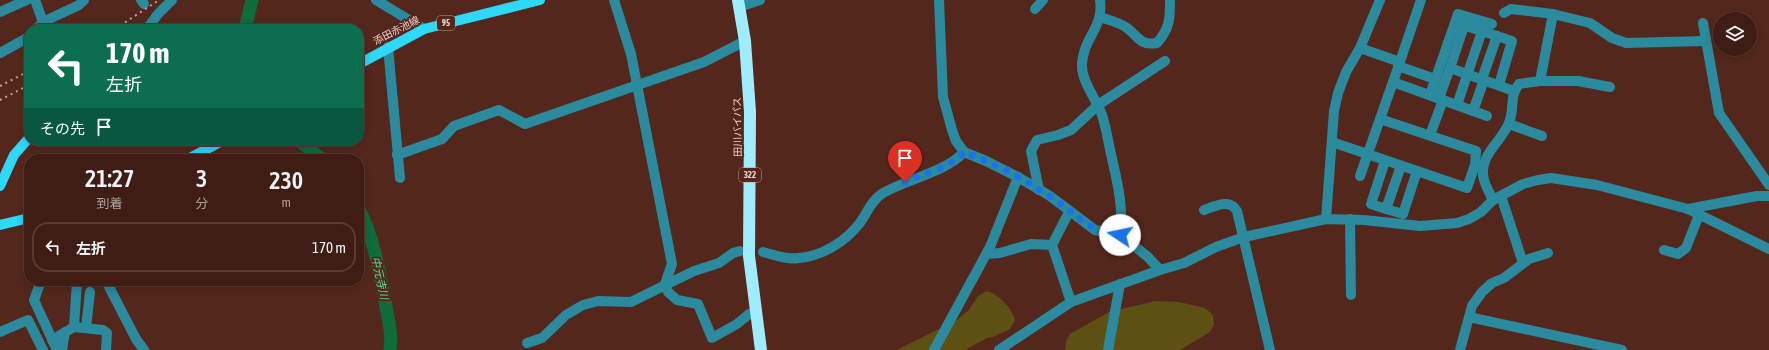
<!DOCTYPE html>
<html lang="ja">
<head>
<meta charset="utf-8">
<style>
	body { margin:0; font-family:"Asap Condensed","Noto Sans JP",sans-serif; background:#4a2a22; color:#f1f3f6; height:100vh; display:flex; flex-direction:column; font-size:15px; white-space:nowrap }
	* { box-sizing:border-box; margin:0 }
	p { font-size:13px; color:#ada2a0 }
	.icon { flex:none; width:22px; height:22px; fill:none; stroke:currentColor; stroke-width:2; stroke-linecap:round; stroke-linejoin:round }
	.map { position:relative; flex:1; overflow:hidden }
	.side { position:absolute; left:24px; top:154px; width:340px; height:132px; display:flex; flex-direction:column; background:#3f1d15; border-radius:16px; box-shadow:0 2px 10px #0003,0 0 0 1px #583b34 }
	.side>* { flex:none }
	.hud { position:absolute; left:24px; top:24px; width:340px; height:122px; border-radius:16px; box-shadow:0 2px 10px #0003,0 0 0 1px #583b34; background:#0b6e4f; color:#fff; overflow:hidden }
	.fabs { position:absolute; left:1713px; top:12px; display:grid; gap:8px }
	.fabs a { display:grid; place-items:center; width:44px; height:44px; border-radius:50%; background:#3f1d15; box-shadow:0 2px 10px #0003,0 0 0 1px #583b34; font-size:20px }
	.pin { position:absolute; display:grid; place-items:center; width:34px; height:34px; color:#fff; margin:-41px -17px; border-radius:50% 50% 50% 0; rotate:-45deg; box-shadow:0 0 4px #0007 }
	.pin .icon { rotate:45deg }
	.me { position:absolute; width:44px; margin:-22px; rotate:281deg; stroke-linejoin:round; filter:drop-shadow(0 0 3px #0008) }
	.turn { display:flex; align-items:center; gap:14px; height:84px; padding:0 16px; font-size:18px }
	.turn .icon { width:52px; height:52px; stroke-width:2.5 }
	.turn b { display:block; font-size:28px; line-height:34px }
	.then { display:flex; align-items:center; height:38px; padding:0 16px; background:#0003; gap:8px; font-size:15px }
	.eta { display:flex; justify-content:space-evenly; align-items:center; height:68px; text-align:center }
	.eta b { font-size:24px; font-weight:600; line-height:28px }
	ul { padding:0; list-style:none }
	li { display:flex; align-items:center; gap:12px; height:50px; margin:0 8px 6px; padding:0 8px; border:2px solid #583b34; border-radius:16px }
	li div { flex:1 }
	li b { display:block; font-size:15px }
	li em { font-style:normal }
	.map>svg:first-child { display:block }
	.green { fill:#5e4f13 }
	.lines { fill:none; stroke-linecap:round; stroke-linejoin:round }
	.river { stroke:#0e6c3d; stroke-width:13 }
	.minor { stroke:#2b8a9d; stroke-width:10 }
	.major { stroke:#2dd8f8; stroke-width:10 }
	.highway { stroke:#9fecff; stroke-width:12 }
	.rail { stroke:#c3a198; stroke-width:2; stroke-dasharray:2 4; stroke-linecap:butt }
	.route { stroke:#1a73e8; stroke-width:7; stroke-dasharray:0 12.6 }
	.labels { text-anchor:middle; stroke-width:4; stroke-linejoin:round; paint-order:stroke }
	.shield { fill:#54271c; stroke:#c09f96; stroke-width:1 }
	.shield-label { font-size:9px; font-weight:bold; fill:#efd2ca }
	.street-label { font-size:10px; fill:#efd2ca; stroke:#54271c }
	.water-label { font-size:11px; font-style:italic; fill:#51e18f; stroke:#54271c }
</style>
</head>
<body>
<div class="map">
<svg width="1769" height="350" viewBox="0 0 1769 350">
	<rect width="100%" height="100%" fill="#54271c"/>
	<g class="green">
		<path d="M987,291c13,4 24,16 28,29l-5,9 -17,8 -6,1 -22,12h-68l60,-30 12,-10 9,-14z"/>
		<polygon points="1155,301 1179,302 1205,308 1213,315 1214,325 1210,332 1180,350 1065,350 1066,342 1070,334 1109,312"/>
	</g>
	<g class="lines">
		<g class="river">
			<polyline points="245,29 252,0"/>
			<polyline points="299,141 322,159"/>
			<path d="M359,209c15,30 21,65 27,98 3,15 6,28 4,43"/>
		</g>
		<g class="minor">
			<polyline points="35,0 43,22 36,29"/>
			<polyline points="141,0 144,4"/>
			<polyline points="376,0 424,29"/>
			<polyline points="614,0 631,54 672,264 665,284 668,292 677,300 698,304 712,338 737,324 749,314 757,312"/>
			<polyline points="939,0 943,97 952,130 956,141 964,152 986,161 1018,177 1050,196 1095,230 1120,235 1148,257 1160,270"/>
			<path d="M1100,0c4,28 -17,38 -18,64 -1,17 14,34 20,51 4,12 6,26 9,39 6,27 13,53 9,81"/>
			<polyline points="739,7 760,0"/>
			<polyline points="1035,9 1043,0"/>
			<polyline points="0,12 27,0"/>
			<polyline points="1504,13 1511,9 1553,14"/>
			<path d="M1100,17c8,3 20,5 27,11 12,9 13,18 30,15 13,-15 13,-24 13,-43"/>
			<polyline points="43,22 79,5 84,0"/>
			<polyline points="1703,23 1719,113 1769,185"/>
			<polyline points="147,29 158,14 172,0"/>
			<polyline points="1482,31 1512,41 1499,85"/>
			<polyline points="388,47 400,178"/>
			<polyline points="1360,48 1400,62"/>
			<polyline points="0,53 29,37"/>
			<polyline points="1398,66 1435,79"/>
			<polyline points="1450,68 1464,26"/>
			<polyline points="1482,79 1497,36"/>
			<polyline points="1540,81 1578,81 1610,87"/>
			<polyline points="1393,82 1421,0"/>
			<polyline points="1430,95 1458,14 1492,24"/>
			<polyline points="1439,98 1450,68 1514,91"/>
			<polyline points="1457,105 1482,31 1459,24"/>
			<polyline points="1473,111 1484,80"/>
			<polyline points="1509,124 1542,136"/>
			<polyline points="1430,135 1443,100"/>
			<polyline points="1332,142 1467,188 1475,165 1476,151 1380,119"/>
			<polyline points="397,155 442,139 454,126 499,110 525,124 704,62 745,41"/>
			<polyline points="1385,161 1371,204 1386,209 1401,166"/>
			<polyline points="1360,176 1393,82 1487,116"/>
			<polyline points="1039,190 1031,151 1037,140 1058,135 1071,130 1098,105 1165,61"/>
			<polyline points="1501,196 1523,263"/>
			<path d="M1493,200c-3,-6 -7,-13 -9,-20 -7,-25 20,-39 26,-60 4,-13 0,-25 9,-36l21,-3 13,-67 37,9 22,15 14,5 79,-2"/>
			<polyline points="1386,209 1403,214 1417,171"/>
			<polyline points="1688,209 1757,196 1769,196"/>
			<path d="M1204,210c11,-4 26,-12 33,1l33,139"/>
			<polyline points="1069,212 1052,245 1071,302"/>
			<polyline points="1326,219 1334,111 1338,93 1346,72 1360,48 1380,0"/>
			<polyline points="1350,219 1351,295"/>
			<polyline points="1664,250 1678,254 1686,248 1699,215"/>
			<path d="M763,252c12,3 24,8 36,6 23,-2 46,-16 60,-34 8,-10 12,-24 24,-31 24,-14 63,-21 81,-41"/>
			<polyline points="987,254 1000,253 1031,244 1052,245"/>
			<polyline points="41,281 34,300 57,350"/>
			<polyline points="106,281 136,339 144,350"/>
			<polyline points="1469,317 1472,306 1482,292 1492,283 1504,278 1529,259 1548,253"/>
			<polyline points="74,327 103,330 107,333 106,350"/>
			<polyline points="86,328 90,292"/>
			<polyline points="0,332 28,320 43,350"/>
			<polyline points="52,340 74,327 77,281"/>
			<polyline points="527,343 542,338 566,315 583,305 598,301 631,302 694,271 719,263 733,253 740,251"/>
			<polyline points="62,350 65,332"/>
			<polyline points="934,350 990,247 1018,177"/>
			<polyline points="999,350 1071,302 1160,270 1184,263 1216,247 1244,237 1326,219 1364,220 1420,226 1457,223 1469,219 1481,212 1493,200 1523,184 1538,180 1551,178 1597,185 1688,209 1769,249"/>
			<polyline points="1108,350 1120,284"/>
			<polyline points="1460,350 1469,317 1622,350"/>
		</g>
		<g class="major">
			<polyline points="359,64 424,29 540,0"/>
			<polyline points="188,159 222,141"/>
			<polyline points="0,186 14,155 29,138"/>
			<polyline points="0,225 29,218"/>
		</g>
		<polyline class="highway" points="738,0 745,41 750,112 749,256 761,350"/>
		<g class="rail">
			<polyline points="115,29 159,0"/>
			<polyline points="0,86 29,71"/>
			<polyline points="0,100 29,85"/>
		</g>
	</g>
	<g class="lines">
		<path class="route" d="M905,182c20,-9 44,-13 59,-30 30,11 58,26 85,44 26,16 37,35 71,39"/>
	</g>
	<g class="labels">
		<g class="shield">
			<rect x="437" y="16" width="18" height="14" rx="3"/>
			<rect x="739" y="168" width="22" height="14" rx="3"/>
		</g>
		<g class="shield-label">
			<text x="446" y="26">95</text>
			<text x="750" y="178">322</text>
		</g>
		<g class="street-label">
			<text transform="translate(396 30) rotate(-27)" y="4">添田赤池線</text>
			<text transform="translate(737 127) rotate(-91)" y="4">田川バイパス</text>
		</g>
		<g class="water-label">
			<text transform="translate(380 278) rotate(77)" y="4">中元寺川</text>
		</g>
	</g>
</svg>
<div class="fabs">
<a><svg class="icon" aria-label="layers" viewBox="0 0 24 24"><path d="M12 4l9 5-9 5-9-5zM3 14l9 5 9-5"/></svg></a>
</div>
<div class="pin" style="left:905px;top:182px;background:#d93025"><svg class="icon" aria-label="arrive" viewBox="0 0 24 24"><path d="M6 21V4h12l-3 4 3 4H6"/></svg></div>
<svg class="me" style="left:1120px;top:235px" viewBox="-20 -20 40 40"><circle r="19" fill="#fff"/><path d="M0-13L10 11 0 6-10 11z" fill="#1a73e8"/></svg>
<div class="hud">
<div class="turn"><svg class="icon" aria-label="left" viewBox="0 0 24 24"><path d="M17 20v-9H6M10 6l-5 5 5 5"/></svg><div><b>170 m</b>左折</div></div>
<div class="then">その先<svg class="icon" aria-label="arrive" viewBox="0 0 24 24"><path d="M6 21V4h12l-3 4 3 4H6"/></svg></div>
</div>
<section class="side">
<div class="eta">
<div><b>21:27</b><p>到着</p></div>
<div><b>3</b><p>分</p></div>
<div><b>230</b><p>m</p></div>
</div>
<ul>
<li><svg class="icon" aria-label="left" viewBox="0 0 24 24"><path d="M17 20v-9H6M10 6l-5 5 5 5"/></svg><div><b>左折</b></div><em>170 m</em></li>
</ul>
</section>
</div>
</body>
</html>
